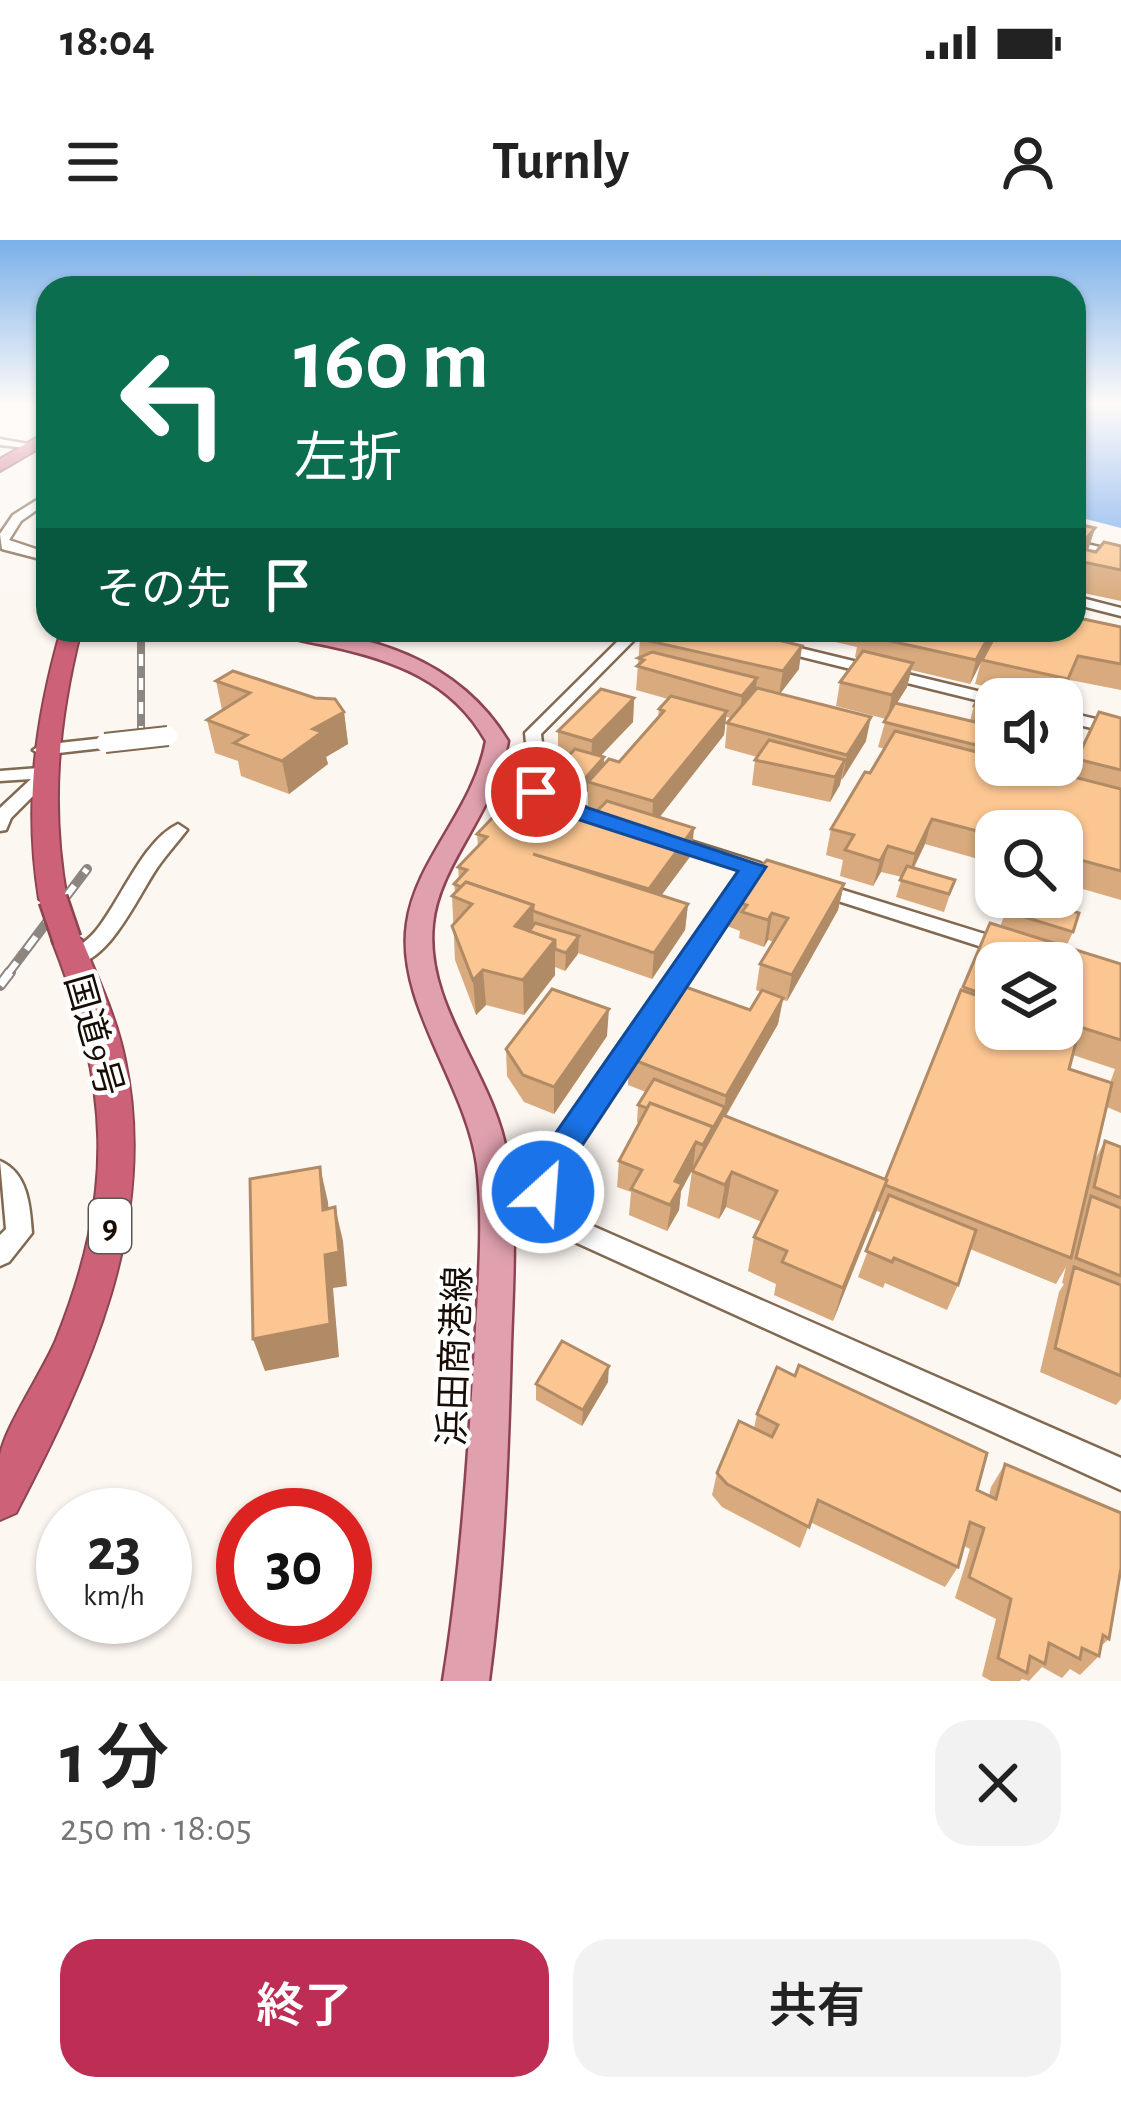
<!DOCTYPE html>
<html lang="ja">
<head>
<meta charset="utf-8">
<style>
	body { margin:0; font-family:"Alegreya Sans","Noto Sans JP",sans-serif; background:#f2f2f2; color:#222; height:100vh; display:flex; flex-direction:column; font-size:45px; white-space:nowrap }
	* { box-sizing:border-box; margin:0 }
	p { font-size:39px; color:#767676 }
	.icon { flex:none; width:66px; height:66px; fill:none; stroke:currentColor; stroke-width:2; stroke-linecap:round; stroke-linejoin:round }
	.map { position:relative; height:1441px; overflow:hidden }
	.drawer { display:flex; flex-direction:column; background:#fff; flex:1 }
	.drawer>* { flex:none }
	.hud { position:absolute; left:36px; top:36px; width:1050px; height:366px; border-radius:36px; box-shadow:0 3px 9px #0004; background:#0b6e4f; color:#fff; overflow:hidden }
	.tools { position:absolute; left:975px; top:438px; display:grid; gap:24px }
	.tools a { display:grid; place-items:center; width:108px; height:108px; border-radius:24px; background:#fff; box-shadow:0 3px 9px #0004; font-size:60px }
	.speed { position:absolute; left:36px; top:1248px; display:flex; gap:24px; font-size:60px; font-weight:700; text-align:center }
	.speed>* { display:grid; place-content:center; width:156px; height:156px; border-radius:50%; background:#fff; box-shadow:0 3px 9px #0004; line-height:1 }
	.speed small { font-size:30px; font-weight:400 }
	.speed .limit { border:18px solid #d22; background:#fff; color:#111 }
	.pin { position:absolute; display:grid; place-items:center; width:102px; height:102px; color:#fff; margin:-51px; border:6px solid #fff; border-radius:50%; box-shadow:0 3px 12px #0007 }
	.me { position:absolute; width:132px; margin:-66px; rotate:26deg; stroke-linejoin:round; filter:drop-shadow(0 0 9px #0008) }
	.turn { display:flex; align-items:center; gap:42px; height:252px; padding:0 60px; font-size:54px }
	.turn .icon { width:156px; height:156px; stroke-width:2.5 }
	.turn b { display:block; font-size:84px; line-height:102px }
	.then { display:flex; align-items:center; height:114px; padding:0 60px; background:#0003; gap:24px; font-size:45px }
	.round { display:grid; place-items:center; flex:none; width:126px; height:126px; border-radius:36px; background:#f2f2f2 }
	.summary { display:flex; align-items:center; justify-content:space-between; height:204px; padding:0 60px }
	h1 { font-size:72px; font-weight:600; line-height:90px }
	.cta { display:flex; gap:24px; margin-top:auto; padding:24px 60px }
	.cta a { flex:1; height:138px; border-radius:36px; background:#be2e54; color:#fff; font-size:48px; font-weight:600; line-height:138px; text-align:center }
	.cta a+a { background:#f2f2f2; color:#222 }
	.status { display:flex; justify-content:space-between; align-items:center; height:84px; padding:0 60px; background:#fff; direction:ltr }
	.status svg { height:33px; fill:currentColor }
	header { display:flex; justify-content:space-between; align-items:center; height:156px; padding:0 60px; background:#fff; font-size:54px; font-weight:600 }
	.map>svg:first-child { display:block }
	.water { fill:#76aaee }
	.lines { fill:none; stroke-linecap:round; stroke-linejoin:round }
	.minor-casing { stroke:#826951; stroke-width:5 }
	.major-casing { stroke:#8d4450; stroke-width:5 }
	.highway-casing { stroke:#8d4450; stroke-width:4 }
	.minor { fill:#fff; fill-rule:evenodd }
	.major { fill:#e0a0ae; fill-rule:evenodd }
	.highway { fill:#cc6178; fill-rule:evenodd }
	.rail-far2-casing { stroke:#8d857f; stroke-width:8 }
	.rail-far1-casing { stroke:#8d857f; stroke-width:10 }
	.rail-casing { stroke:#8d857f; stroke-width:12 }
	.rail-far2 { stroke:#fff; stroke-width:4.5; stroke-dasharray:12; stroke-linecap:butt }
	.rail-far1 { stroke:#fff; stroke-width:6; stroke-dasharray:16; stroke-linecap:butt }
	.rail { stroke:#fff; stroke-width:8; stroke-dasharray:21; stroke-linecap:butt }
	.minor-bridge-casing { stroke:#826951; stroke-width:22; stroke-linecap:butt }
	.highway-bridge-casing { stroke:#8d4450; stroke-width:32; stroke-linecap:butt }
	.minor-bridge { stroke:#fff; stroke-width:18 }
	.highway-bridge { stroke:#cc6178; stroke-width:27 }
	.wall { fill:#d8aa7d; fill-rule:evenodd }
	.shaded-wall { fill:#b08b66 }
	.building { fill:#fbc691; stroke:#b08b66; stroke-width:3 }
	.route { fill:#1a73e8; stroke:#114b97; stroke-width:3 }
	.labels { text-anchor:middle; stroke-width:9; stroke-linejoin:round; paint-order:stroke }
	.shield { fill:#fff; stroke:#5d5650; stroke-width:3 }
	.shield-label { font-size:33px; font-weight:bold; fill:#170d05 }
	.street-label { font-size:36px; fill:#170d05; stroke:#fff }
</style>
</head>
<body>
<div class="status"><b>18:04</b><svg viewBox="0 0 49 12"><path d="M0 12V9h3v3zM5 12V6h3v6zM10 12V3h3v9zM15 12V0h3v12zM26 1h20v11H26zM47 4h2v5h-2z"/></svg></div>
<header><svg class="icon" aria-label="menu" viewBox="0 0 24 24"><path d="M4 6h16M4 12h16M4 18h16"/></svg>Turnly<svg class="icon" aria-label="person" viewBox="0 0 24 24"><circle cx="12" cy="8" r="4"/><path d="M4 21q1-7 8-7t8 7"/></svg></header>
<div class="map">
<svg width="1121" height="1441" viewBox="0 0 1121 1441">
	<rect width="100%" height="100%" fill="#fdf7f2"/>
	<polygon class="water" points="1074,163 1121,163 1121,288 1074,276"/>
	<g class="lines">
		<g class="minor-casing">
			<g id="minor">
				<polygon points="0,199 39,206 34,209 0,205"/>
				<polygon points="48,253 48,262 21,281 9,300 48,313 48,321 2,309 0,294 13,275"/>
				<polygon points="1074,301 1121,312 1121,320 1074,309"/>
				<polygon points="1074,356 1121,368 1121,376 1074,364"/>
				<polygon points="629,390 644,390 541,494 547,554 622,580 625,584 622,588 616,589 532,561 525,493"/>
				<polygon points="775,402 1002,457 1003,459 996,459 996,465 770,409 768,406"/>
				<polygon points="1062,471 1121,485 1121,495 1062,481"/>
				<polygon points="105,498 111,499 111,507 41,515 33,510 41,505"/>
				<polygon points="39,528 48,533 44,537 48,541 11,578 6,590 0,591 0,568 31,539 0,541 0,531"/>
				<path d="M178,584l9,6c-10,13 -21,25 -30,38 -19,28 -51,102 -89,96l-3,-5c8,-10 20,-16 29,-26 26,-30 48,-92 84,-109z"/>
				<polygon points="668,594 760,623 774,631 764,637 757,635 563,929 556,952 563,973 1121,1218 1121,1250 544,988 530,952 542,919 741,630 661,604 659,600"/>
				<polygon points="817,642 1062,718 1066,723 1062,728 1062,723 1032,723 810,652 807,648 810,644"/>
				<path d="M0,921c28,12 30,45 32,72l-23,29 -9,4v-31l6,-6z"/>
			</g>
		</g>
		<g class="major-casing">
			<path id="major" d="M275,390c92,0 184,30 233,111 -12,71 -69,122 -75,183 -9,83 62,152 74,231 11,64 6,127 4,191 -3,112 -7,224 -22,335h-46c18,-111 25,-223 32,-335 3,-60 9,-121 2,-181 -11,-81 -82,-162 -70,-242 9,-64 66,-112 79,-182 -34,-60 -92,-81 -157,-95 -18,-4 -40,-6 -54,-16z"/>
		</g>
		<g class="highway-casing">
			<g id="highway">
				<polygon points="48,191 48,203 0,231 0,219"/>
				<path d="M61,390h20c-23,91 -31,176 -14,269l-14,9 -14,-9c-15,-94 -4,-178 22,-269z"/>
				<path d="M67,690l15,10c16,39 35,79 43,120 34,162 -36,313 -109,453l-16,7c0,-21 0,-45 0,-65 5,-28 43,-84 56,-115 60,-150 54,-252 -4,-400z"/>
			</g>
		</g>
		<use href="#minor" class="minor"/>
		<use href="#major" class="major"/>
		<use href="#highway" class="highway"/>
		<g class="rail-far2-casing">
			<polyline id="rail-far2" points="141,390 141,495"/>
		</g>
		<g class="rail-far1-casing">
			<g id="rail-far1">
				<polyline points="141,492 141,504"/>
				<polyline points="7,735 87,629"/>
			</g>
		</g>
		<g class="rail-casing">
			<polyline id="rail" points="0,745 10,732"/>
		</g>
		<use href="#rail-far2" class="rail-far2"/>
		<use href="#rail-far1" class="rail-far1"/>
		<use href="#rail" class="rail"/>
		<g class="minor-bridge-casing">
			<polyline id="minor-bridge" points="105,503 168,496"/>
		</g>
		<g class="highway-bridge-casing">
			<polyline id="highway-bridge" points="53,659 67,700"/>
		</g>
		<use href="#minor-bridge" class="minor-bridge"/>
		<use href="#highway-bridge" class="highway-bridge"/>
	</g>
	<g class="wall">
		<polygon points="1074,283 1095,288 1088,310 1096,312 1121,306 1121,361 1074,351"/>
		<path d="M1121,387v63l-51,-10 -8,19h-66v66l75,11 6,-17 44,-41v182l-59,-17v-52h-66v33l-71,-20 -11,24 41,12 -11,32 -48,-15 6,-20 -21,-5 -8,14 -33,-10 3,-16 -17,-5 5,-26 54,-80 -7,-2 8,-28 -50,-13 4,-24 18,-24 -3,-1 2,-10 -66,-15 -7,8 -15,-3 1,-7h226l-3,10zM981,422l-6,22 17,4 -7,14 -11,4 -4,15 -73,-18 10,-16 4,-17 59,14z"/>
		<polygon points="399,390 428,390 421,396"/>
		<polygon points="640,399 799,429 780,454 866,501 841,540 830,562 752,545 755,520 757,517 725,508 727,483 732,478 726,477 724,495 659,577 692,614 661,655 688,664 685,690 652,739 578,713 565,731 555,727 555,735 524,775 486,765 476,775 455,720 452,656 455,653 454,644 459,639 458,627 478,606 477,594 587,581 598,570 588,567 588,551 579,561 551,553 550,536 567,518 558,516 558,491 634,458 633,482 600,516 604,517 604,525 619,522 658,478 659,469 668,459 636,450"/>
		<polygon points="216,441 344,472 348,504 326,517 328,524 289,554 241,536 238,521 215,513 207,480 222,470"/>
		<path d="M844,644l-6,26 -51,91 -4,-1 -5,24 -52,92 159,64 105,-257 10,4 11,-30 62,35 -7,15 55,17v149l-14,-6 -14,56 12,-22 16,6v252l-5,6 -76,-33 19,-80 5,-8 -2,-1 4,-16 -10,17 -86,-35 -12,36 -11,25 -62,-27 -2,5 -25,-11 24,-64 -5,-2 -44,110 -59,-26 2,-11 -28,-13 6,-34 8,-15 -36,-15 -7,12 -32,-13 5,-35 -11,20 -2,19 -12,21 -38,-16 2,-23 -14,-5 2,-26 20,-38 -2,-1 1,-17 8,-13 -18,-7 1,-27 121,-48 11,-18 -5,-2 4,-26 14,-22 -6,-2 -4,7 -25,-9 1,-7 -13,-5 3,-26zM996,723l66,66h-66zM1073,815l42,14 -5,14 -41,-14z"/>
		<polygon points="607,796 554,874 524,862 507,836 506,809"/>
		<polygon points="608,1142 582,1186 536,1160 536,1144"/>
		<polygon points="757,1174 989,1256 991,1247 1005,1224 1109,1399 1101,1406 1099,1416 1080,1435 1070,1429 1062,1438 1042,1427 1029,1441 1022,1439 1020,1441 991,1441 982,1436 996,1379 955,1358 970,1309 964,1306 958,1327 945,1347 810,1282 800,1308 722,1267 712,1255 717,1233 754,1188"/>
	</g>
	<g class="shaded-wall">
		<polygon points="1095,288 1086,316 1078,308"/>
		<polygon points="992,390 996,390 994,397 970,444 976,420"/>
		<polygon points="802,406 799,429 779,455 783,431"/>
		<polygon points="913,423 907,447 887,479 892,455"/>
		<polygon points="757,438 754,462 739,480 742,456"/>
		<polygon points="634,458 633,482 591,526 592,501"/>
		<polygon points="727,471 724,495 652,587 653,561"/>
		<polygon points="344,472 348,504 326,517 328,524 289,554 282,521 313,489"/>
		<polygon points="871,477 866,501 842,540 847,515"/>
		<polygon points="604,517 603,534 588,542 588,551 579,561 580,544"/>
		<polygon points="845,520 840,545 830,562 835,537"/>
		<polygon points="932,579 925,604 908,639 915,614"/>
		<polygon points="694,588 692,614 647,675 649,649"/>
		<polygon points="888,606 881,632 873,646 880,621"/>
		<polygon points="844,644 838,670 787,761 792,735"/>
		<polygon points="688,664 685,690 652,739 654,713"/>
		<polygon points="533,665 534,700 515,686"/>
		<polygon points="772,673 768,700 764,707 768,680"/>
		<polygon points="579,696 578,714 565,731 566,713"/>
		<polygon points="555,700 555,735 524,775 523,740"/>
		<polygon points="483,730 486,765 476,775 473,740"/>
		<polygon points="783,758 778,784 723,880 700,931 703,905 724,870 726,856"/>
		<polygon points="609,769 607,796 554,874 554,847"/>
		<polygon points="696,902 693,928 681,951 679,970 667,991 675,941"/>
		<polygon points="320,927 328,962 331,1004 323,970"/>
		<polygon points="732,932 726,967 719,979 725,945"/>
		<polygon points="887,940 875,975 833,1081 843,1048"/>
		<polygon points="335,967 343,1001 347,1046 333,1048 339,1117 265,1131 253,1099 325,1015"/>
		<polygon points="609,1126 608,1142 582,1186 583,1170"/>
	</g>
	<g class="building">
		<polygon points="1074,283 1095,288 1078,308 1096,312 1104,302 1121,306 1121,330 1074,320"/>
		<polygon points="1074,377 1121,387 1121,424 1078,416 1068,439 982,420 998,390 1074,390"/>
		<polygon points="649,390 739,390 802,406 783,431 640,399"/>
		<polygon points="862,390 992,390 976,420 859,394"/>
		<polygon points="863,411 913,423 892,455 840,442"/>
		<polygon points="652,412 757,438 742,456 637,426 644,420 638,418"/>
		<polygon points="233,431 315,458 335,459 344,472 313,489 322,492 282,521 234,503 247,495 207,480 250,453 216,441"/>
		<polygon points="992,447 1040,458 996,459 996,510 884,482 895,463 975,482 982,468 974,466 977,460 985,462"/>
		<polygon points="757,448 871,477 847,515 727,483"/>
		<polygon points="601,449 634,458 592,501 558,491"/>
		<polygon points="671,456 727,471 653,561 588,542 609,519 619,522 664,471 659,469"/>
		<polygon points="1099,472 1121,478 1121,530 1077,519"/>
		<polygon points="895,491 996,517 996,525 1027,525 1121,549 1121,631 1062,615 1062,591 996,591 996,596 932,579 915,614 888,606 880,621 845,610 854,595 831,589 865,532 870,533"/>
		<polygon points="769,500 845,520 835,537 755,520"/>
		<polygon points="575,509 604,517 580,544 550,536"/>
		<polygon points="512,557 587,581 607,561 694,588 649,649 533,614 688,664 654,713 533,671 533,665 466,642 461,647 454,644 467,630 458,627 487,597 477,594"/>
		<polygon points="767,620 844,644 792,735 760,724 788,678 772,673 768,680 742,672 747,665 730,660"/>
		<polygon points="907,626 955,640 949,654 900,640"/>
		<polygon points="466,642 533,665 515,686 555,700 523,740 483,730 473,740 452,686 472,664 452,656"/>
		<polygon points="1011,657 1025,657 1079,673 1073,692 1005,671"/>
		<polygon points="535,683 579,696 566,713 555,709 555,700 529,691"/>
		<polygon points="990,683 1121,724 1121,800 1080,787 1069,829 1112,843 1071,1018 885,945 885,940 961,750 996,762 996,789 1062,789 1062,783 1066,784 1062,783 1062,723 996,723 996,759 963,747"/>
		<polygon points="680,745 750,770 762,750 783,758 726,856 629,818"/>
		<polygon points="552,749 609,769 554,847 523,835 506,809"/>
		<polygon points="654,839 725,867 712,890 713,887 650,863 647,868 638,865"/>
		<polygon points="650,863 713,887 703,905 696,902 675,941 682,944 670,965 631,949 642,930 619,921"/>
		<polygon points="723,875 887,940 843,1048 782,1022 787,1011 754,997 777,951 732,932 725,945 692,931"/>
		<polygon points="1105,901 1121,907 1121,958 1094,947"/>
		<polygon points="320,927 323,970 335,967 339,1012 325,1015 330,1084 253,1099 250,939"/>
		<polygon points="889,955 976,990 958,1045 894,1018 892,1022 866,1011"/>
		<polygon points="1091,956 1121,968 1121,1036 1076,1018"/>
		<polygon points="1074,1027 1121,1045 1121,1136 1055,1108"/>
		<polygon points="562,1101 609,1126 583,1170 536,1144"/>
		<polygon points="799,1125 987,1213 977,1250 996,1259 1005,1224 1121,1273 1121,1328 1109,1399 1103,1395 1099,1416 1082,1408 1080,1419 1049,1403 1045,1424 1030,1416 1027,1433 998,1418 1011,1359 969,1337 984,1288 970,1282 958,1327 818,1260 809,1287 727,1244 717,1233 739,1181 772,1197 778,1185 757,1174 777,1127 795,1136"/>
	</g>
	<linearGradient id="sky" x2="0" y2="1"><stop stop-color="#7ab0ea"/><stop offset="0.45" stop-color="#fefbf9"/><stop offset="1" stop-color="#fefbf9" stop-opacity="0"/></linearGradient>
	<rect width="1121" height="365" fill="url(#sky)"/>
	<polygon class="route" points="527,547 544,547 552,556 766,627 566,930 555,962 531,962 526,952 539,917 738,631 536,566 524,552"/>
	<g class="labels">
		<rect class="shield" x="89" y="959" width="42" height="54" rx="9"/>
		<g class="shield-label">
			<text x="110" y="998">9</text>
		</g>
		<g class="street-label">
			<text transform="translate(95 795) rotate(74)" y="13">国道9号</text>
			<text transform="translate(454 1116) rotate(-88)" y="13">浜田商港線</text>
		</g>
	</g>
</svg>
<div class="tools">
<a><svg class="icon" aria-label="sound" viewBox="0 0 24 24"><path d="M4 9h4l5-4v14l-5-4H4zM17 9q2 3 0 6"/></svg></a>
<a><svg class="icon" aria-label="search" viewBox="0 0 24 24"><circle cx="10" cy="10" r="6"/><path d="M15 15l6 6"/></svg></a>
<a><svg class="icon" aria-label="layers" viewBox="0 0 24 24"><path d="M12 4l9 5-9 5-9-5zM3 14l9 5 9-5"/></svg></a>
</div>
<div class="speed"><div>23<small>km/h</small></div><div class="limit">30</div></div>
<div class="pin" style="left:536px;top:552px;background:#d93025"><svg class="icon" aria-label="arrive" viewBox="0 0 24 24"><path d="M6 21V4h12l-3 4 3 4H6"/></svg></div>
<svg class="me" style="left:543px;top:952px" viewBox="-20 -20 40 40"><circle r="17" fill="#1a73e8" stroke="#fff" stroke-width="3"/><path d="M0-11L8 9 0 5-8 9z" fill="#fff"/></svg>
<div class="hud">
<div class="turn"><svg class="icon" aria-label="left" viewBox="0 0 24 24"><path d="M17 20v-9H6M10 6l-5 5 5 5"/></svg><div><b>160 m</b>左折</div></div>
<div class="then">その先<svg class="icon" aria-label="arrive" viewBox="0 0 24 24"><path d="M6 21V4h12l-3 4 3 4H6"/></svg></div>
</div>
</div>
<section class="drawer">
<div class="summary"><div><h1>1 分</h1><p>250 m · 18:05</p></div><a class="round"><svg class="icon" aria-label="close" viewBox="0 0 24 24"><path d="M6 6l12 12M18 6L6 18"/></svg></a></div>
<div class="cta"><a>終了</a><a>共有</a></div>
</section>
</body>
</html>
